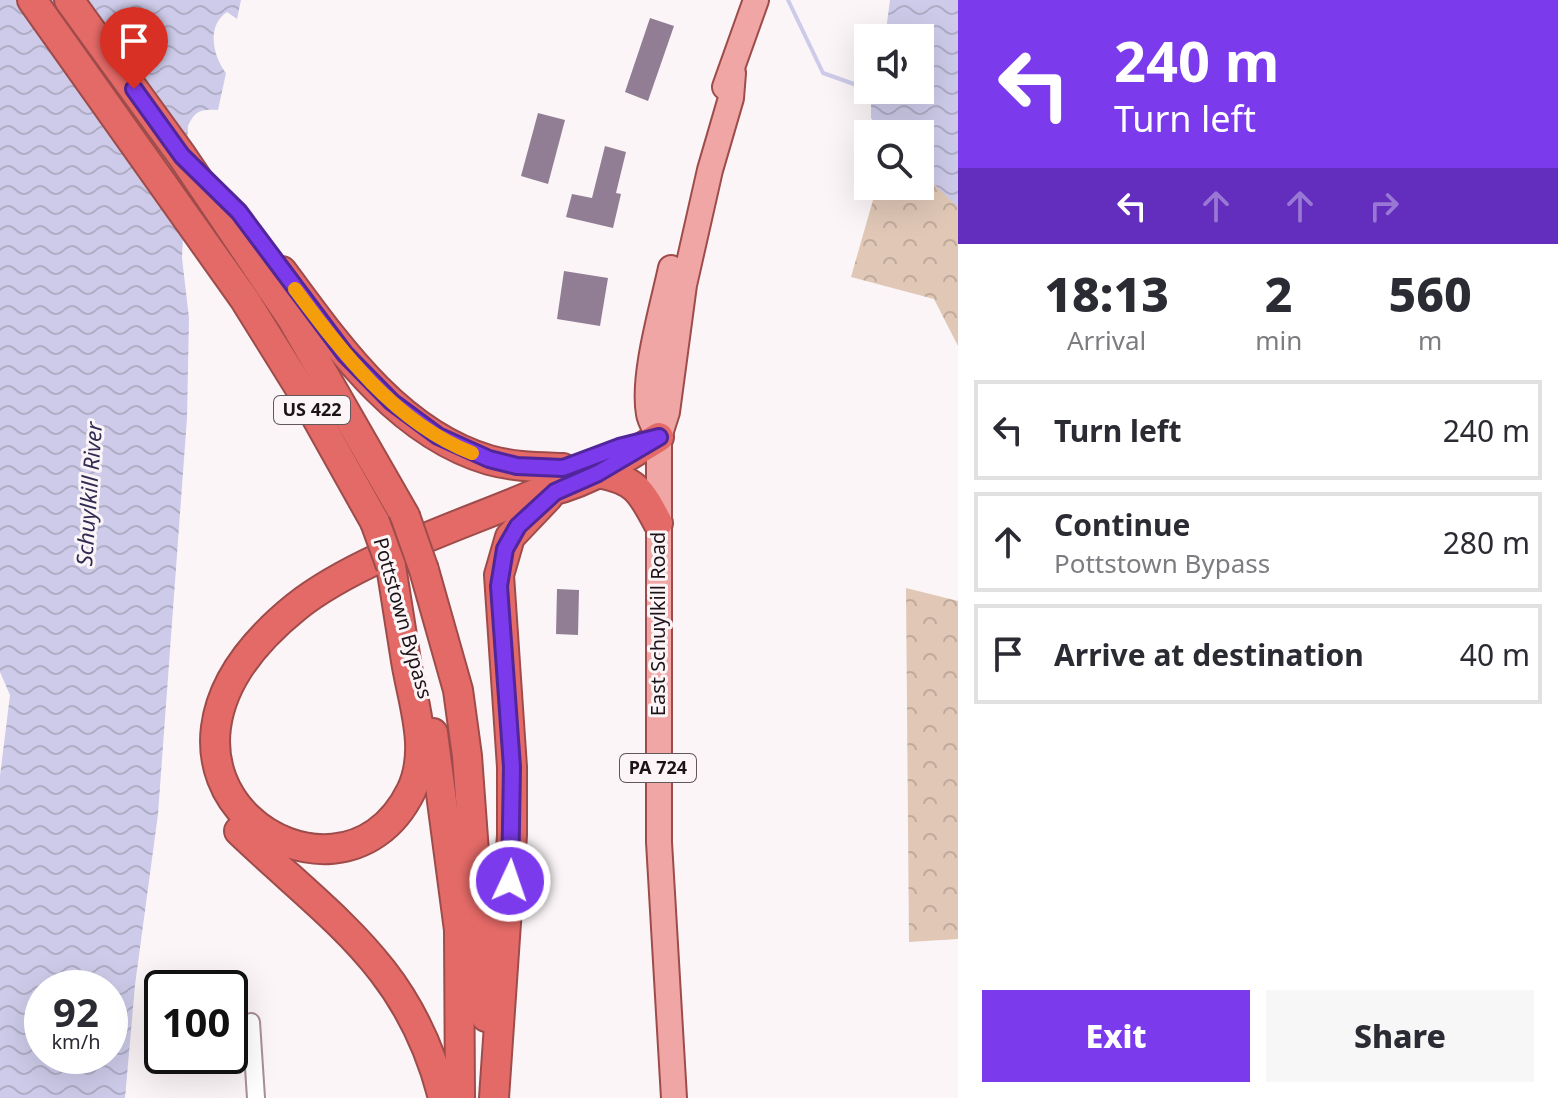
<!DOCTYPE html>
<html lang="en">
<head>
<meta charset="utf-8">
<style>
	body { margin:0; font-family:"Noto Sans",sans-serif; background:#f7f7f7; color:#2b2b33; height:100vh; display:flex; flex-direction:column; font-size:30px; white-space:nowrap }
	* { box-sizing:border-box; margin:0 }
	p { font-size:26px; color:#7c7c81 }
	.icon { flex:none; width:44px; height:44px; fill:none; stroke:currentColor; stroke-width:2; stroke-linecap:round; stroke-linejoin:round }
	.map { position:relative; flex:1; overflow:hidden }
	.side { display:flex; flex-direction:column; background:#fff; width:600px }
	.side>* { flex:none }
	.hud { background:#7c3aed; color:#fff; overflow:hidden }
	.controls { position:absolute; left:854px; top:24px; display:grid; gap:16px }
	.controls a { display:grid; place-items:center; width:80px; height:80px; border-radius:0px; background:#fff; box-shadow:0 8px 32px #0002; font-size:40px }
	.speed { position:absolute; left:24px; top:970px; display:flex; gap:16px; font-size:40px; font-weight:700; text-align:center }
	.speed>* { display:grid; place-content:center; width:104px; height:104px; border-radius:50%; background:#fff; box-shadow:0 8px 32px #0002; line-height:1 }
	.speed small { font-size:20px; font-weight:400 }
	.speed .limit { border:4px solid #111; border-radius:12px; background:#fff; color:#111 }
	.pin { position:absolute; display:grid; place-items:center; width:68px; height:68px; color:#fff; margin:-82px -34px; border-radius:50% 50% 50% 0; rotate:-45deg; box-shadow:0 0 8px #0007 }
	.pin .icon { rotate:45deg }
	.me { position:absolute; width:88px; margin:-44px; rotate:3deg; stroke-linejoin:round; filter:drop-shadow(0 0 6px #0008) }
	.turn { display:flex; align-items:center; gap:28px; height:168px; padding:0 24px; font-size:36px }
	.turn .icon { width:104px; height:104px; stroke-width:2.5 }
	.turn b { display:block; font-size:56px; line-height:68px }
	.lanes { display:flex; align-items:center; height:76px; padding:0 24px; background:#0003; justify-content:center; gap:40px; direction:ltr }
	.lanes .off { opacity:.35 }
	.eta { display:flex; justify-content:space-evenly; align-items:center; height:136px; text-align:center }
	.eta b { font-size:48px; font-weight:800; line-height:56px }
	.primary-button { display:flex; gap:16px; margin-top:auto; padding:16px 24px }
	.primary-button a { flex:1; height:92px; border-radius:0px; background:#7c3aed; color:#fff; font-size:32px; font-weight:800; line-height:92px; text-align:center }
	.primary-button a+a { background:#f7f7f7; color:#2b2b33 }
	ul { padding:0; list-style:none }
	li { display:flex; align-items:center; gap:24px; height:100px; margin:0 16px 12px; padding:0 8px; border:4px solid #e1e1e2; border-radius:0px }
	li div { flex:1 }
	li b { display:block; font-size:30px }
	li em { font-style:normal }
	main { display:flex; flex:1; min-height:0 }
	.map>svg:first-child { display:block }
	.park { fill:url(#park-crowns) }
	.water { fill:url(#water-waves); fill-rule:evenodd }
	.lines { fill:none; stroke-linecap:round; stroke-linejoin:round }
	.stream { stroke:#cdcbe9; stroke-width:4 }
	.building { fill:#917e95 }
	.minor-casing { stroke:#a88e98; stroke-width:20 }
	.primary-casing { stroke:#9e4c4b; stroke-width:28 }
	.motorway-casing { stroke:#9e4c4b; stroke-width:32 }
	.minor { stroke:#fff; stroke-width:16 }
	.primary { stroke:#efa6a4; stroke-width:24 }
	.motorway { stroke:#e46a67; stroke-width:28 }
	.motorway-bridge-casing { stroke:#9e4c4b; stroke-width:32; stroke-linecap:butt }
	.motorway-bridge { stroke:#e46a67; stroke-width:28 }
	.route-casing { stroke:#51269a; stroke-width:20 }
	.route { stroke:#7c3aed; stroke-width:14 }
	.slow { stroke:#f59e0b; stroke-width:14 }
	.labels { text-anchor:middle; stroke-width:6; stroke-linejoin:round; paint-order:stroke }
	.shield { fill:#fbf5f7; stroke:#60575a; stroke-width:2 }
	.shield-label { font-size:18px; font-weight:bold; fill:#1d1317 }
	.street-label { font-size:20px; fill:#1d1317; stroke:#fbf5f7 }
	.water-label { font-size:22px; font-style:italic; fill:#302b53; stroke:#fbf5f7 }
</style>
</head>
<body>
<main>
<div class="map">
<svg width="958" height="1098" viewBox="0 0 958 1098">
	<defs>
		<pattern id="park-crowns" width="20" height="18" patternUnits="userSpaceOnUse" patternTransform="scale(2)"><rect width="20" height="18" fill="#e0c7b6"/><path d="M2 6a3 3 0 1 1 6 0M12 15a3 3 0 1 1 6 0" fill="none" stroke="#c0aa9c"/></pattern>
		<pattern id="water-waves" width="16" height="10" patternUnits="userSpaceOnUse" patternTransform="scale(2)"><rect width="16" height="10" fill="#cdcbe9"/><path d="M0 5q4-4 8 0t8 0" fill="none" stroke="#b0adc7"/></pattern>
	</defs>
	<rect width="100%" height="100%" fill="#fbf5f7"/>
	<g class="park">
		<polygon points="958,0 958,346 934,299 851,277 877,186 920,186 920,38"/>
		<polygon points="906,588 958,601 958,939 909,942"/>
	</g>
	<g class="water">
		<path d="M0,0h241l-4,19 -10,-7c-21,14 -14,44 -1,61l-8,37c-18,-1 -23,1 -30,16l-6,132 7,60 -2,100 -29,396 -23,171 -10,113h-125v-322l10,-81 -10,-23zM42,988h68v68h-68z"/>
		<polygon points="890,0 958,0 958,207 920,171 920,134 882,134 871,118 871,90 920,90 920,38 885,38"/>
	</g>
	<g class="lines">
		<polyline class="stream" points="788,0 823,73 868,89"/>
	</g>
	<g class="building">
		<polygon points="650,18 674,26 648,101 625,92"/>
		<polygon points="538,113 565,120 548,184 521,176"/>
		<polygon points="605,146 626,152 616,193 621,194 613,228 566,217 572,194 592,198"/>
		<polygon points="564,271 608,278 600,326 557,319"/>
		<polygon points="557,589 579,590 578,635 556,634"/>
	</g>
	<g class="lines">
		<g class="minor-casing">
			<polyline id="minor" points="251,1022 256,1098"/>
		</g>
		<g class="primary-casing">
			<g id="primary">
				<polyline points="725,87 756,0"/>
				<path d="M659,437c-3,-7 -9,-16 -10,-23 -7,-38 14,-108 22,-146"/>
				<polyline points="674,1098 659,842 659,437 667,412 684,285 710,170 731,98 733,73"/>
			</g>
		</g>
		<g class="motorway-casing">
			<g id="motorway">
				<polyline points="32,0 245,300 301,390 375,522"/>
				<polyline points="69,0 182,156 292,319 405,516"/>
				<path d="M282,271c54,73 115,162 207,189 25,7 49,7 74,8"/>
				<path d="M598,473c38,7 43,18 60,50"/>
				<path d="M391,566c5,32 10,63 15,95 7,43 25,89 5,130 -73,149 -323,-16 -115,-184 60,-48 166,-82 239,-113 46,-6 85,-33 124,-57"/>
				<polyline points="424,570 458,690 467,756 486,1017"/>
				<polyline points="433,733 459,930 460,1098"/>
				<path d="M239,831c92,88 171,135 204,267"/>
				<polyline points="494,1098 512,835 512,767 499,575 510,537 548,497"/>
			</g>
		</g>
		<use href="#minor" class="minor"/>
		<use href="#primary" class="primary"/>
		<use href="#motorway" class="motorway"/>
		<g class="motorway-bridge-casing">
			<g id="motorway-bridge">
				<polyline points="405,516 424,570"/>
				<polyline points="375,522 391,566"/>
			</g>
		</g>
		<use href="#motorway-bridge" class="motorway-bridge"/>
	</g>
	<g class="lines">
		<g class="route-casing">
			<polyline id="route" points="134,89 182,156 239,212 345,354 392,402 438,436 489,459 517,466 563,468 619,447 659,437 598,473 555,492 518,526 505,549 499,586 512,767 510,881"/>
		</g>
		<use href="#route" class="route"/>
		<path class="slow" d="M295,289c47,63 100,134 177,164"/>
	</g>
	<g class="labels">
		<g class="shield">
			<rect x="274" y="396" width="76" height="28" rx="6"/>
			<rect x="620" y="754" width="76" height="28" rx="6"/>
		</g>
		<g class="shield-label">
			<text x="312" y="416">US 422</text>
			<text x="658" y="774">PA 724</text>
		</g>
		<g class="street-label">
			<text transform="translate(403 618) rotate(74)" y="7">Pottstown Bypass</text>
			<text transform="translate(658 624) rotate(-90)" y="7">East Schuylkill Road</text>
		</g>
		<g class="water-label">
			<text transform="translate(89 494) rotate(-86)" y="8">Schuylkill River</text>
		</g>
	</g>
</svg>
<div class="controls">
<a><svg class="icon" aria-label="sound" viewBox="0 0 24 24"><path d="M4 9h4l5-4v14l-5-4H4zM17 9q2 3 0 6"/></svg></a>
<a><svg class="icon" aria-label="search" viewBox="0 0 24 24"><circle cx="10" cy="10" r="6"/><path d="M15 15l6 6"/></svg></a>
</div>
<div class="speed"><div>92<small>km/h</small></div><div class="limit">100</div></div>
<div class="pin" style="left:134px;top:89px;background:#d93025"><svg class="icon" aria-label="arrive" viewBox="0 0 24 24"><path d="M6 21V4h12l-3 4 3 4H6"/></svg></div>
<svg class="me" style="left:510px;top:881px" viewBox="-20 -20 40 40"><circle r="17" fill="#7c3aed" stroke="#fff" stroke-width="3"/><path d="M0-11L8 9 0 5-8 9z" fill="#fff"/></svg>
</div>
<section class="side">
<div class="hud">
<div class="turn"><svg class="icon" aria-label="left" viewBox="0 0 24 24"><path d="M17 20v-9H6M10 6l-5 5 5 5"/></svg><div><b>240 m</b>Turn left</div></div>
<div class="lanes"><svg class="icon" aria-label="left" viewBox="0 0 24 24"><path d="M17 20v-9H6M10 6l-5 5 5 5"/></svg><svg class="icon off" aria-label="ahead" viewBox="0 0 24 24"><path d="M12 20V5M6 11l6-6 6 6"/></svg><svg class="icon off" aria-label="ahead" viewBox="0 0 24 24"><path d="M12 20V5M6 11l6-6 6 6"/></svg><svg class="icon off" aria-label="right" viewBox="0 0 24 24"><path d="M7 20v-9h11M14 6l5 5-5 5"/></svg></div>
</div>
<div class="eta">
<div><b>18:13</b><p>Arrival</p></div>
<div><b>2</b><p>min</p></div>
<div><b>560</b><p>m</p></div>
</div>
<ul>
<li><svg class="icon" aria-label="left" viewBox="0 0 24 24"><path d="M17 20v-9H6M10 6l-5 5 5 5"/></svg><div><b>Turn left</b></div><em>240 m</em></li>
<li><svg class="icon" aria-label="ahead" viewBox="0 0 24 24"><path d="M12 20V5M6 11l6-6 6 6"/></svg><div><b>Continue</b><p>Pottstown Bypass</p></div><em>280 m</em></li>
<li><svg class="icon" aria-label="arrive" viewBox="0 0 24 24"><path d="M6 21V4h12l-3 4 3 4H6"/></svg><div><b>Arrive at destination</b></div><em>40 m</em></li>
</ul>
<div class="primary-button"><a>Exit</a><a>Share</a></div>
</section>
</main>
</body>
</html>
